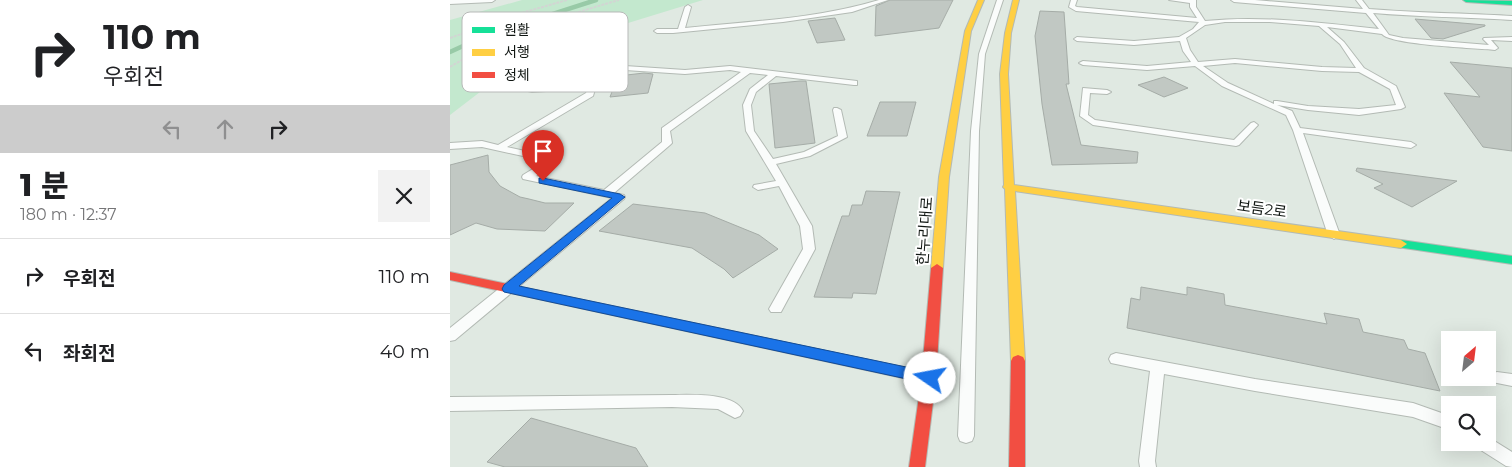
<!DOCTYPE html>
<html lang="ko">
<head>
<meta charset="utf-8">
<style>
	body { margin:0; font-family:Montserrat,"Noto Sans KR",sans-serif; background:#f2f2f2; color:#202124; height:100vh; display:flex; flex-direction:column; font-size:19px; white-space:nowrap }
	* { box-sizing:border-box; margin:0 }
	p { font-size:16px; color:#757577 }
	.icon { flex:none; width:28px; height:28px; fill:none; stroke:currentColor; stroke-width:2; stroke-linecap:round; stroke-linejoin:round }
	.map { position:relative; flex:1; overflow:hidden }
	.panel { display:flex; flex-direction:column; background:#fff; width:450px }
	.panel>* { flex:none }
	.guide { background:#fff; color:#202124; overflow:hidden }
	.needle { width:32px; rotate:28deg }
	.fabs { position:absolute; left:991px; top:331px; display:grid; gap:10px }
	.fabs a { display:grid; place-items:center; width:55px; height:55px; border-radius:0px; background:#fff; box-shadow:0 5px 20px #0002; font-size:25px }
	.pin { position:absolute; display:grid; place-items:center; width:42px; height:42px; color:#fff; margin:-51px -21px; border-radius:50% 50% 50% 0; rotate:-45deg; box-shadow:0 0 5px #0007 }
	.pin .icon { rotate:45deg }
	.me { position:absolute; width:55px; margin:-28px; rotate:282deg; stroke-linejoin:round; filter:drop-shadow(0 0 4px #0008) }
	.turn { display:flex; align-items:center; gap:18px; height:105px; padding:0 20px; font-size:22px }
	.turn .icon { width:65px; height:65px; stroke-width:2.5 }
	.turn b { display:block; font-size:35px; line-height:42px }
	.lanes { display:flex; align-items:center; height:48px; padding:0 20px; background:#0003; justify-content:center; gap:25px; direction:ltr }
	.lanes .off { opacity:.35 }
	.round { display:grid; place-items:center; flex:none; width:52px; height:52px; border-radius:0px; background:#f2f2f2 }
	.overview { display:flex; align-items:center; justify-content:space-between; height:85px; padding:0 20px }
	h1 { font-size:30px; font-weight:800; line-height:38px }
	ul { padding:0; list-style:none }
	li { display:flex; align-items:center; gap:15px; height:75px; padding:0 20px; border-top:1px solid #e0e0e0 }
	li div { flex:1 }
	li b { display:block; font-size:19px }
	li em { font-style:normal }
	main { display:flex; flex:1; min-height:0 }
	.map>svg:first-child { display:block }
	.green { fill:#c3e8ce }
	.lines { fill:none; stroke-linecap:round; stroke-linejoin:round }
	.stream { stroke:#98caa7; stroke-width:4.5 }
	.building { fill:#c1c8c3; stroke:#a5aca7 }
	.lane-casing { stroke:#b3bab4; stroke-width:2 }
	.fast-casing { stroke:#b3bab4; stroke-width:2 }
	.slow-casing { stroke:#b3bab4; stroke-width:2 }
	.jam-casing { stroke:#b3bab4; stroke-width:2 }
	.path { stroke:#d2d5d3; stroke-width:2; stroke-dasharray:3 1; stroke-linecap:butt }
	.lane { fill:#fafcfb; fill-rule:evenodd }
	.fast { fill:#16e098; fill-rule:evenodd }
	.slow { fill:#ffcf43; fill-rule:evenodd }
	.jam { fill:#f24e42; fill-rule:evenodd }
	.route { fill:#1a73e8; stroke:#114b97 }
	.labels { text-anchor:middle; stroke-width:4; stroke-linejoin:round; paint-order:stroke }
	.street-label { font-size:15px; fill:#101612; stroke:#fff }
	.key { fill:#fff; stroke:#b7b9b8; stroke-width:1 }
	.key-label { font-size:14px; fill:#101612 }
</style>
</head>
<body>
<main>
<section class="panel">
<div class="guide">
<div class="turn"><svg class="icon" aria-label="right" viewBox="0 0 24 24"><path d="M7 20v-9h11M14 6l5 5-5 5"/></svg><div><b>110 m</b>우회전</div></div>
<div class="lanes"><svg class="icon off" aria-label="left" viewBox="0 0 24 24"><path d="M17 20v-9H6M10 6l-5 5 5 5"/></svg><svg class="icon off" aria-label="ahead" viewBox="0 0 24 24"><path d="M12 20V5M6 11l6-6 6 6"/></svg><svg class="icon" aria-label="right" viewBox="0 0 24 24"><path d="M7 20v-9h11M14 6l5 5-5 5"/></svg></div>
</div>
<div class="overview"><div><h1>1 분</h1><p>180 m · 12:37</p></div><a class="round"><svg class="icon" aria-label="close" viewBox="0 0 24 24"><path d="M6 6l12 12M18 6L6 18"/></svg></a></div>
<ul>
<li><svg class="icon" aria-label="right" viewBox="0 0 24 24"><path d="M7 20v-9h11M14 6l5 5-5 5"/></svg><div><b>우회전</b></div><em>110 m</em></li>
<li><svg class="icon" aria-label="left" viewBox="0 0 24 24"><path d="M17 20v-9H6M10 6l-5 5 5 5"/></svg><div><b>좌회전</b></div><em>40 m</em></li>
</ul>
</section>
<div class="map">
<svg width="1062" height="467" viewBox="0 0 1062 467">
	<rect width="100%" height="100%" fill="#e0e9e2"/>
	<polygon class="green" points="72,0 253,0 152,31 76,59 64,66 0,115 0,20"/>
	<g class="lines">
		<polyline class="stream" points="0,52 37,35 146,0"/>
	</g>
	<g class="building">
		<polygon points="440,0 503,0 489,28 425,36 426,6"/>
		<polygon points="590,11 614,12 619,84 616,84 631,145 688,152 687,163 602,165 592,104 585,36"/>
		<polygon points="385,18 395,40 367,43 358,21"/>
		<polygon points="965,19 1035,25 1035,26 993,39 981,38"/>
		<polygon points="1000,62 1062,68 1062,151 1033,147 994,93 1030,97"/>
		<polygon points="194,73 203,74 198,93 160,97 168,76"/>
		<polygon points="714,77 738,88 714,97 688,85"/>
		<polygon points="350,81 356,81 365,143 325,148 319,84"/>
		<polygon points="430,102 466,102 457,136 417,136"/>
		<polygon points="38,155 39,172 50,186 70,197 79,199 95,203 124,203 95,231 47,229 26,223 0,235 0,165"/>
		<polygon points="907,168 1007,181 962,207 924,188 933,184 906,171"/>
		<polygon points="416,191 450,192 426,294 403,293 402,298 364,297 392,216 399,216 402,205 412,205"/>
		<polygon points="183,204 255,213 309,235 328,249 283,278 274,269 242,248 149,231"/>
		<polygon points="691,287 737,295 737,287 774,294 775,305 877,324 874,313 909,319 913,332 954,340 958,349 975,353 990,391 677,328 681,298 690,300"/>
		<polygon points="81,418 186,448 198,467 55,467 37,462"/>
	</g>
	<g class="lines">
		<g class="lane-casing">
			<g id="lane">
				<polygon points="0,0 45,0 42,2 0,4"/>
				<path d="M429,0h9l-36,12 -69,10 -110,11h-16l-3,-2 3,-2h21l7,-22 3,-2 3,2 -6,21c65,-7 132,-9 194,-28z"/>
				<polygon points="547,0 553,0 535,54 529,131 524,436 522,441 516,443 510,441 508,436 521,131 529,54"/>
				<path d="M621,0h6l-2,6 2,1 120,11 -7,-11v-4l-21,-3h27v7l9,14c58,-6 115,2 174,8l-13,-16 -132,-11 -3,-2h24l108,9 -7,-9h6l7,9c48,4 95,4 143,7v4c-47,-3 -93,-3 -139,-7l16,22 14,3 86,7 -6,-6 1,-1 28,-1v4l-21,-1 7,8 -3,2c-19,-2 -104,-5 -113,-16l-55,-7 17,15 20,26 32,18 9,21 -4,2 -42,6 -51,-5 -31,-5 15,6 8,17 111,14 5,3 -5,3 -108,-15 37,102 -6,4 -6,-4 -35,-105 -7,-15 -64,-29 -27,-20 -48,4 -64,-5 -4,-2 4,-2 64,5 44,-4 -8,-11 -3,-10 -46,4 -57,-4 -3,-2 3,-2 57,4 45,-4 14,-8 6,-7 -123,-11 -7,-4zM775,22h45l49,4 21,18 16,24 -34,-1 -87,-8 -37,3 -8,-12 -4,-12 19,-13zM785,63l87,8 37,1 31,17 6,16 -37,4 -51,-3 -31,-5h-3v3l-46,-21 -25,-17z"/>
				<path d="M121,47l24,5 2,2 24,-3v2l-22,4 13,2 13,7 60,4 45,-4 127,15v4h-3l-78,-9 -20,16 -5,13 3,26 19,28 31,-7 34,-16 -5,-26 1,-2h3l4,2 6,27 -37,19 -34,8 36,62 3,23 -34,63h-10l-2,-3 34,-60 -3,-23 -21,-40 -21,4 -5,-3 1,-2 22,-4 -30,-50 -3,-26 7,-16 18,-14 -18,-2 -80,58 2,12 -2,2 -56,48 10,2 1,2 -1,2 -169,141 -5,1v-13l162,-130 -89,-19 -1,-2 1,-2 23,-14 -64,-14 -32,2v-6l32,-2 16,4 88,-52 2,-5 -56,4 -24,-6v-4l24,6 58,-5 28,-15 -11,-5 -14,-2 -3,-6 -21,-5 -1,-1zM175,70l60,4 45,-4 11,2 -79,56v14l-58,48 -68,-14 21,-14v-4l-50,-11 86,-51 3,-10z"/>
				<polygon points="633,88 657,90 661,92 657,94 640,93 638,115 645,120 784,140 801,123 804,122 808,125 789,145 786,146 643,125 630,116"/>
				<polygon points="666,353 805,379 963,403 1000,416 1000,430 963,417 805,391 714,374 705,461 706,467 690,467 689,461 700,371 661,363 659,359 661,355"/>
				<polygon points="1047,372 1062,374 1062,386 1042,382 1040,378 1042,374"/>
				<path d="M222,395c19,0 61,-3 71,16l-3,5 -5,2 -17,-9 -46,-2 -222,4v-14z"/>
				<polygon points="1038,437 1062,452 1062,467 1056,466 1026,447 1024,442 1038,442"/>
			</g>
		</g>
		<g class="fast-casing">
			<g id="fast">
				<polygon points="1013,0 1062,1 1062,5 1016,2"/>
				<polygon points="951,240 1062,256 1062,264 947,247 945,244"/>
			</g>
		</g>
		<g class="slow-casing">
			<g id="slow">
				<polygon points="528,0 534,0 521,31 499,177 493,268 487,272 481,268 489,177 515,31"/>
				<polygon points="563,0 569,0 561,33 558,74 564,185 951,240 957,244 951,248 565,191 575,361 573,365 568,367 563,365 561,361 555,189 553,187 554,185 550,74 555,33"/>
			</g>
		</g>
		<g class="jam-casing">
			<g id="jam">
				<polygon points="487,264 493,268 486,378 475,467 459,467 471,382 0,280 0,272 472,371 481,268"/>
				<polygon points="568,355 573,357 575,361 575,467 559,467 561,361 563,357"/>
			</g>
		</g>
		<g class="path">
			<polyline points="0,38 68,14 117,0"/>
			<path d="M0,67c53,-32 110,-50 169,-67"/>
		</g>
		<use href="#lane" class="lane"/>
		<use href="#fast" class="fast"/>
		<use href="#slow" class="slow"/>
		<use href="#jam" class="jam"/>
	</g>
	<polygon class="route" points="89,178 93,178 170,194 175,197 69,286 480,372 485,373 487,378 485,382 480,384 54,292 52,289 54,285 162,198 89,183"/>
	<g class="labels">
		<g class="street-label">
			<text transform="translate(812 209) rotate(8)" y="5">보듬2로</text>
			<text transform="translate(475 231) rotate(-86)" y="5">한누리대로</text>
		</g>
	</g>
	<rect x="12" y="12" width="166" height="80" rx="8" class="key"/>
	<rect x="22" y="27" width="23" height="6" fill="#16e098"/>
	<rect x="22" y="49" width="23" height="7" fill="#ffcf43"/>
	<rect x="22" y="72" width="23" height="6" fill="#f24e42"/>
	<g class="key-label">
		<text x="54" y="35">원활</text>
		<text x="54" y="57">서행</text>
		<text x="54" y="80">정체</text>
	</g>
</svg>
<div class="fabs">
<a><svg class="needle" viewBox="-14 -14 28 28"><path d="M0-13l5 13h-10z" fill="#e53935"/><path d="M0 13l5-13h-10z" fill="#757577"/></svg></a>
<a><svg class="icon" aria-label="search" viewBox="0 0 24 24"><circle cx="10" cy="10" r="6"/><path d="M15 15l6 6"/></svg></a>
</div>
<div class="pin" style="left:93px;top:181px;background:#d93025"><svg class="icon" aria-label="arrive" viewBox="0 0 24 24"><path d="M6 21V4h12l-3 4 3 4H6"/></svg></div>
<svg class="me" style="left:480px;top:378px" viewBox="-20 -20 40 40"><circle r="19" fill="#fff"/><path d="M0-13L10 11 0 6-10 11z" fill="#1a73e8"/></svg>
</div>
</main>
</body>
</html>
